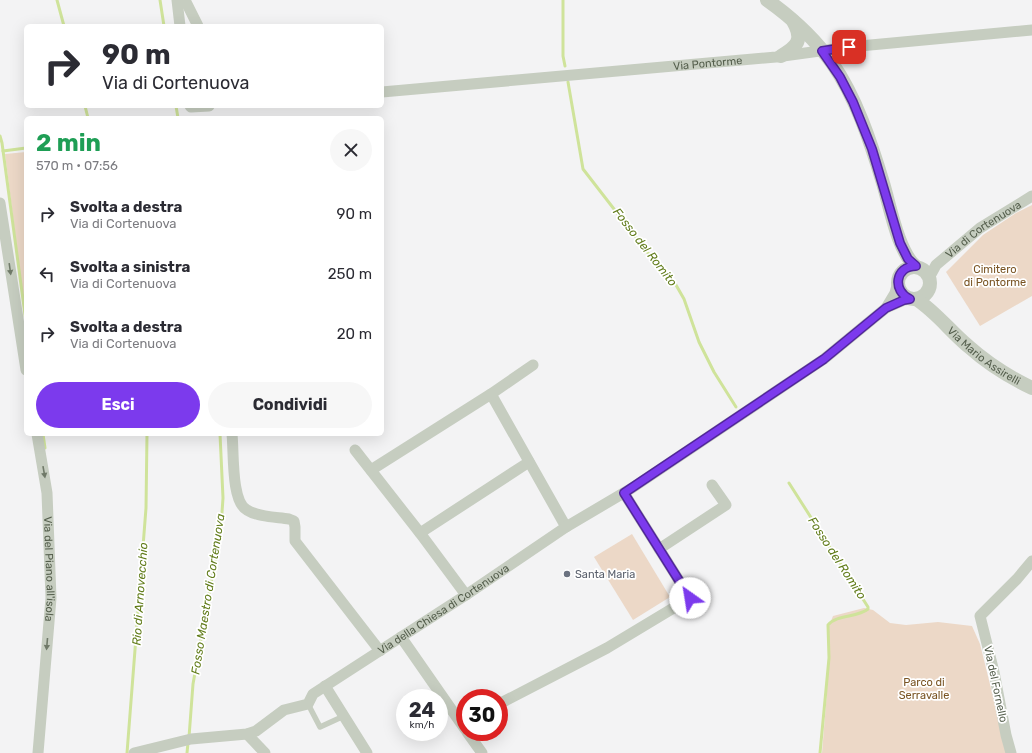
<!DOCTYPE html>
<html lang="it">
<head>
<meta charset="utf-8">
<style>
	body { margin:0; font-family:Rubik,sans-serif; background:#f7f7f7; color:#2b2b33; height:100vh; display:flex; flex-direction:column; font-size:15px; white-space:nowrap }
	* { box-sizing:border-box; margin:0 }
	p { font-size:13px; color:#7c7c81 }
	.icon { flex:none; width:22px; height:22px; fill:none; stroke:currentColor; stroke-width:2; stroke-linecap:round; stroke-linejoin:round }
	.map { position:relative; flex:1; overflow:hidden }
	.details { position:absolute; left:24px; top:116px; width:360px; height:320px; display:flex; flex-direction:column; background:#fff; border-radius:6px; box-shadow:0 4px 16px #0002 }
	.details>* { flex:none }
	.top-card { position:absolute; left:24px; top:24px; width:360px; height:84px; border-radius:6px; box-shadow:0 4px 16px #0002; background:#fff; color:#2b2b33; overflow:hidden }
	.speed { position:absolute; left:396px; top:689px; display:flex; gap:8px; font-size:20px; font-weight:700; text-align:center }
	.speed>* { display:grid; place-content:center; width:52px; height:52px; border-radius:50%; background:#fff; box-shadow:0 4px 16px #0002; line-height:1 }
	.speed small { font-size:10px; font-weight:400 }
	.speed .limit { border:6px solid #d22; background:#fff; color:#111 }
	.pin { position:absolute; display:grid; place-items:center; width:34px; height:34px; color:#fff; margin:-17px; border-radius:8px; box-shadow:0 2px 6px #0006 }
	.me { position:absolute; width:44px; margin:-22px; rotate:328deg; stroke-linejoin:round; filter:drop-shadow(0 0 3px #0008) }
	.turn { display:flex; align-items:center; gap:14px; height:84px; padding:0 12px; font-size:18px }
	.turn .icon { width:52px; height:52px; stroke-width:2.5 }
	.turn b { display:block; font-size:28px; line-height:34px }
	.round { display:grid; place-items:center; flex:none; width:42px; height:42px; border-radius:21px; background:#f7f7f7 }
	.summary { display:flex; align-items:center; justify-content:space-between; height:68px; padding:0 12px }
	h1 { font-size:24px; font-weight:700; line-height:30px; color:#1e9e55 }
	.cta { display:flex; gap:8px; margin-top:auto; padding:8px 12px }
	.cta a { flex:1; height:46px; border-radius:24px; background:#7c3aed; color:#fff; font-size:16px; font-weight:700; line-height:46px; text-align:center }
	.cta a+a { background:#f7f7f7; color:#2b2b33 }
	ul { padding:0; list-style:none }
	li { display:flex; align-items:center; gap:12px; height:60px; padding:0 12px }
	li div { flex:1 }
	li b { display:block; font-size:15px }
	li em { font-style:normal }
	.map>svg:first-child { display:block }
	.green { fill:#ecd8c7 }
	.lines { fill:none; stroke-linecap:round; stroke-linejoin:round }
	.stream { stroke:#cfe39a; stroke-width:3 }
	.service { stroke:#c6cdc0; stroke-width:5.5 }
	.minor { stroke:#c6cdc0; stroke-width:11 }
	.tertiary { stroke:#c6cdc0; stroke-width:14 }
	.oneway { fill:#707a69 }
	.route-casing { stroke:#51269a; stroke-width:10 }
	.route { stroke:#7c3aed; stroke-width:7 }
	.worship-dot { fill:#6b7280; stroke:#fff; stroke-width:1.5 }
	.labels { text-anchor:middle; stroke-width:3.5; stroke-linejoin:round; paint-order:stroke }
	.street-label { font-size:11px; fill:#545e4c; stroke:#fff }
	.park-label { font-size:11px; fill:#795423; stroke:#fff }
	.worship-label { font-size:11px; fill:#5b616d; stroke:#fff; text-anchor:start }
	.water-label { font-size:12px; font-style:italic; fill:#617c1a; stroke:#fff }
</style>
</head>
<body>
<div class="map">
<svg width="1032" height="753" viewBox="0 0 1032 753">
	<rect width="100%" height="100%" fill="#f3f3f4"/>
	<g class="green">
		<polygon points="26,152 26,319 5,154"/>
		<polygon points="1032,205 1032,296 980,326 946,272 983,235 1016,213"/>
		<polygon points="632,534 670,597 633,620 594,557"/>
		<polygon points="864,608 873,610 890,623 906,625 938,622 972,626 980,644 1007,753 822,753 827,692 829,626 833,616"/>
	</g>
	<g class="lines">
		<g class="stream">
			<polyline points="57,0 64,26"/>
			<polyline points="160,0 164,26"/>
			<polyline points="563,0 563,56 565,66"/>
			<polyline points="568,82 583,169 655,262 676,285 684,299 699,342 714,372 736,407"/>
			<polyline points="85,106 88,118"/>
			<polyline points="176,106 178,118"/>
			<polyline points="0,136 2,143 26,322"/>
			<polyline points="3,151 26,148"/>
			<polyline points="43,434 45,448"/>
			<path d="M789,483l79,124v2c-11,9 -31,5 -40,16l1,33 -9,95"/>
			<polyline points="189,737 193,684 221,527 223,498 220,434"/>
			<polyline points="127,753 146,508 147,434"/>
			<polyline points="187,753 188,743"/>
		</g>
		<polyline class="service" points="308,704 320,727 344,716"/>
		<g class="minor">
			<polyline points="177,0 180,26"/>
			<polyline points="185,0 198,26"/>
			<path id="s1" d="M382,92l394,-35 73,-10 183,-17"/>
			<polyline points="190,106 191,107 209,106"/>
			<polyline points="0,203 26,370"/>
			<path id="s2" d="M930,276l6,-11 44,-37 52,-32"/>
			<polyline points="886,308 904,300 910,299"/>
			<polyline points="491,394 566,527"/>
			<path id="s3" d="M37,434l10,59 4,105 -13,155"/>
			<path d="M232,434c2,18 -1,68 15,76 11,7 29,7 42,9l5,2 1,6v14l85,110"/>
			<polyline points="355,450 420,533 466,595"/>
			<polyline points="371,470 491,394 533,365"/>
			<polyline points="420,533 529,462"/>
			<polyline points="659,549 726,505 712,485"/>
			<polyline points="401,637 465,729"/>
			<polyline points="325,686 367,753"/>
			<polyline points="499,704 607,648 690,598 624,493"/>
			<polyline points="467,732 482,753"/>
			<polyline points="247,734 265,753"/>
			<path id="s4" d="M134,753l57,-14 56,-5 9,-3 28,-21 24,-6 5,-10 153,-99 100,-68 66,-39 192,-129 62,-51 9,-15 3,-11"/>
			<polyline points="1011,753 1006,735 994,672 980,616 1017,579 1032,561"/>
		</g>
		<g class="tertiary">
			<path d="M767,0c24,17 48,39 65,63 24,34 39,80 51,120 7,23 15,69 33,84"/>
			<path d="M781,56c16,-9 23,-16 12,-35"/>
			<circle cx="914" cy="283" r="16"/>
			<path id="s5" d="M916,299c20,13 34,32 52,47 19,17 41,31 64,42"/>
		</g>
	</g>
	<defs><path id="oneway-solid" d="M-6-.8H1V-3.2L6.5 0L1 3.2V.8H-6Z"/></defs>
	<g class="oneway">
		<use href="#oneway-solid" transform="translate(10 269) rotate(82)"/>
		<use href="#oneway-solid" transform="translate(44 472) rotate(80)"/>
		<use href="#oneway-solid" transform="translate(47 644) rotate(95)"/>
	</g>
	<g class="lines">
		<g class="route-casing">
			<path id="route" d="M690,598l-66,-105 200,-134 62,-51 18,-8 6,-1c-18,-8 -15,-33 6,-33l-8,-7 -8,-16 -28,-94 -19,-47 -13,-25 -18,-26 27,-4"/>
		</g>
		<use href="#route" class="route"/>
	</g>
	<circle class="worship-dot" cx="567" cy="574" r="4"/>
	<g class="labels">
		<g class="street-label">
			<text dy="4" stroke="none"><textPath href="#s1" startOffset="327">Via Pontorme</textPath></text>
			<text dy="4" stroke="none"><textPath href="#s2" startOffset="72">Via di Cortenuova</textPath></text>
			<text dy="4" stroke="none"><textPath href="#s5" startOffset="89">Via Mario Assirelli</textPath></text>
			<text dy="4" stroke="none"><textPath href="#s3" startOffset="136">Via del Piano all'isola</textPath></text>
			<text dy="4" stroke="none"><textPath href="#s4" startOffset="351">Via della Chiesa di Cortenuova</textPath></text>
			<text transform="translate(996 684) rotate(78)" y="4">Via del Fornello</text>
		</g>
		<g class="park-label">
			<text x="995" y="273">Cimitero<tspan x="995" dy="13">di Pontorme</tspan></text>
			<text x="924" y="686">Parco di<tspan x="924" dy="13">Serravalle</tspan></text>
		</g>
		<g class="worship-label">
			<text x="575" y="578">Santa Maria</text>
		</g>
		<g class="water-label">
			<text transform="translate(645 247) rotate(52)" y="4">Fosso del Romito</text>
			<text transform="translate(837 558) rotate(57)" y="4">Fosso del Romito</text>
			<text transform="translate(140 594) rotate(-86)" y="4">Rio di Arnovecchio</text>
			<text transform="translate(208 594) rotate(-81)" y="4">Fosso Maestro di Cortenuova</text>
		</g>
	</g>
</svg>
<div class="speed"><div>24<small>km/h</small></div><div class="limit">30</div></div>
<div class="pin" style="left:849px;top:47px;background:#d93025"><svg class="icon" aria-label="arrive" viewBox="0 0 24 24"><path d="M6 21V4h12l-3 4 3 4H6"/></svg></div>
<svg class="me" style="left:690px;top:598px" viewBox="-20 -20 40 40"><circle r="19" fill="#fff"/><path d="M0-13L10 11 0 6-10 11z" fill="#7c3aed"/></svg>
<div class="top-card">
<div class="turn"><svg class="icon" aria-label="right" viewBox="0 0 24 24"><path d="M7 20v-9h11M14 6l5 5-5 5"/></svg><div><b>90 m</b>Via di Cortenuova</div></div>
</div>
<section class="details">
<div class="summary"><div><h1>2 min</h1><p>570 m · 07:56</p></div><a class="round"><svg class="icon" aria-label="close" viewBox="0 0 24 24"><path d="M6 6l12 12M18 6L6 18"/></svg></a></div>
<ul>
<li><svg class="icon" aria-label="right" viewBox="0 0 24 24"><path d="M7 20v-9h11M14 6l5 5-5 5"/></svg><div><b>Svolta a destra</b><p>Via di Cortenuova</p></div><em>90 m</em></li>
<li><svg class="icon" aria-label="left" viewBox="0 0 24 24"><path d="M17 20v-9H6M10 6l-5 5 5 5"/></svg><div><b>Svolta a sinistra</b><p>Via di Cortenuova</p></div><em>250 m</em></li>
<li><svg class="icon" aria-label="right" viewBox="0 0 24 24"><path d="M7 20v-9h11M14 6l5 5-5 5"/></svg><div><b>Svolta a destra</b><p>Via di Cortenuova</p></div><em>20 m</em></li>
</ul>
<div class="cta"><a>Esci</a><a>Condividi</a></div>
</section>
</div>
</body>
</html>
